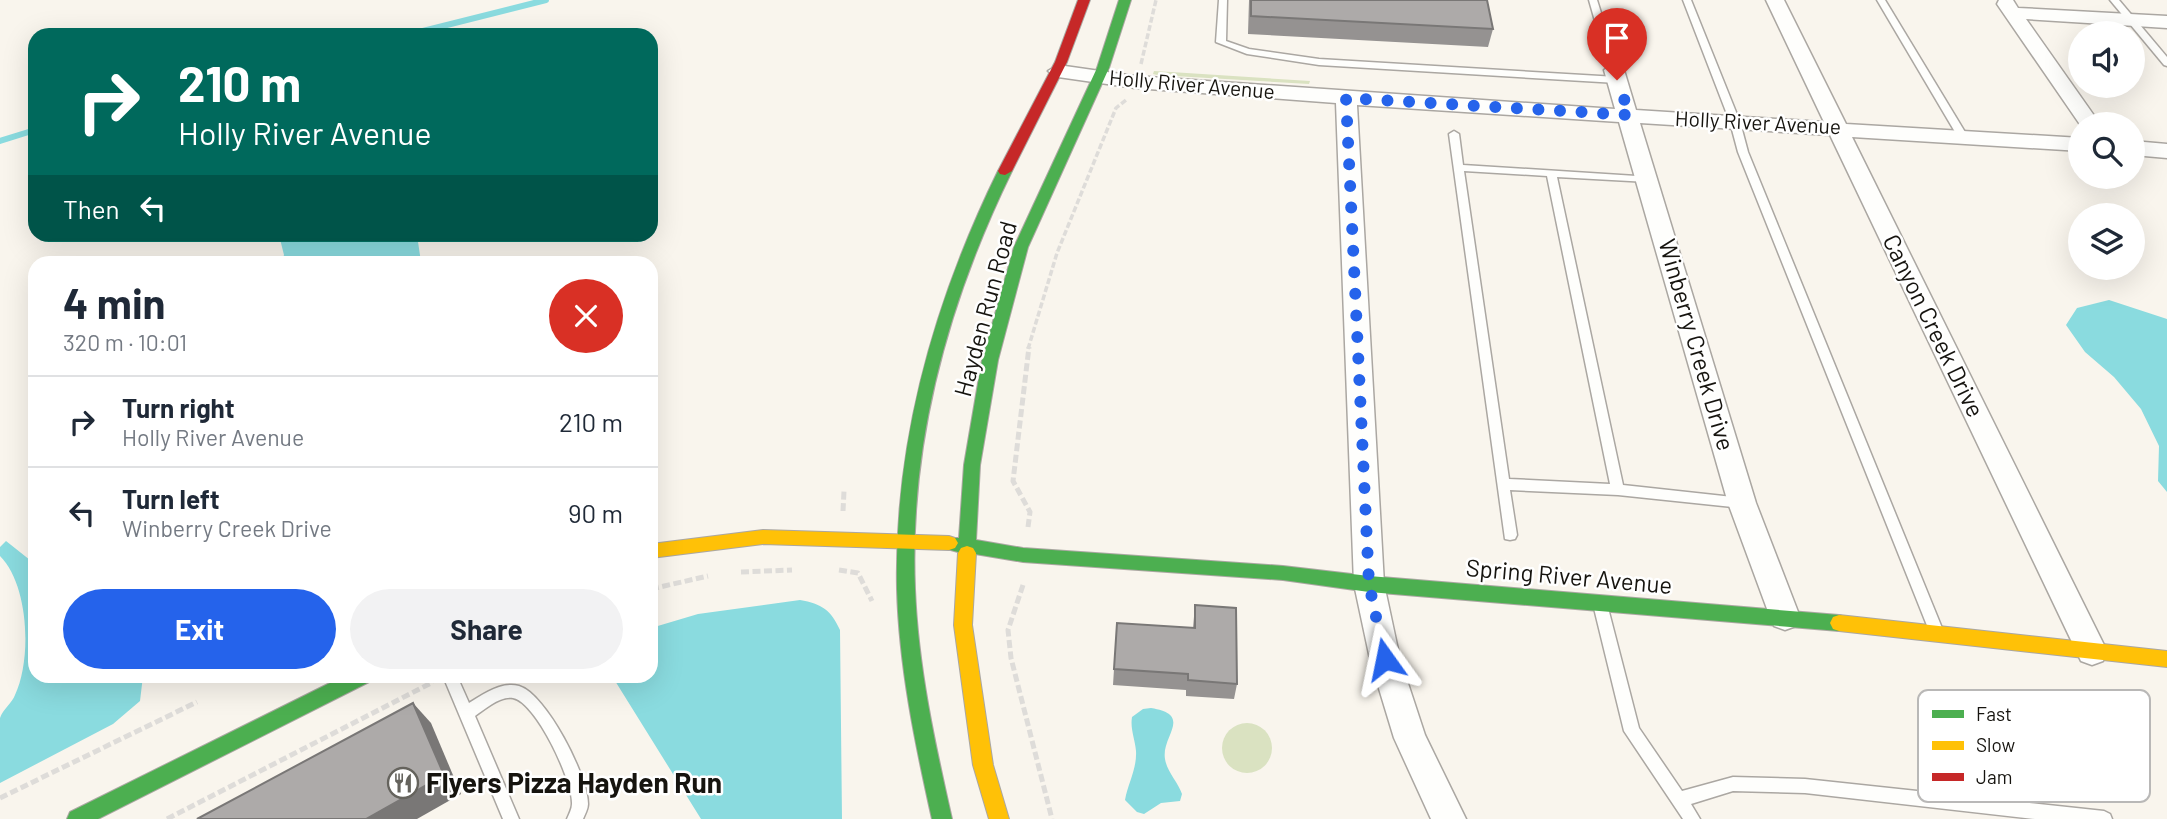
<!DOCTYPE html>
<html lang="en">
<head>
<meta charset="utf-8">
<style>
	body { margin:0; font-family:Barlow,sans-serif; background:#f2f2f3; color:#1f2937; height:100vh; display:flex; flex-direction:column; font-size:26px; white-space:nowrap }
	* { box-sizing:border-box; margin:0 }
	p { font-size:23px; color:#747a83 }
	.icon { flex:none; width:38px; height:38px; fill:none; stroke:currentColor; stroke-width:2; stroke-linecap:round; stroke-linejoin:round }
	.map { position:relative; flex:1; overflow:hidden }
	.sheet { position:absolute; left:28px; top:256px; width:630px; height:427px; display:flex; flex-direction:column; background:#fff; border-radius:21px; box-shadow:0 7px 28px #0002 }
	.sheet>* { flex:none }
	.hud { position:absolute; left:28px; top:28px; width:630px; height:214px; border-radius:21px; box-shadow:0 7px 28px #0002; background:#00695c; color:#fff; overflow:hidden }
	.fabs { position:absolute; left:2068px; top:21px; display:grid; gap:14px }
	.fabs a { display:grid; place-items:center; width:77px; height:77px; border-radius:50%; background:#fff; box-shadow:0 7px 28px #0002; font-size:35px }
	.pin { position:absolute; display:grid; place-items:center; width:60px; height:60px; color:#fff; margin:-72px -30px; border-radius:50% 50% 50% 0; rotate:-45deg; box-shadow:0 0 7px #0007 }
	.pin .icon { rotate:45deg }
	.me { position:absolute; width:77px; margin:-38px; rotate:348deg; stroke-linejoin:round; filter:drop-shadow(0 0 5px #0008) }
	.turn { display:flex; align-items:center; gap:24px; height:147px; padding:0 35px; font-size:32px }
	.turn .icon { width:91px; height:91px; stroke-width:2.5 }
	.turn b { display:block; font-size:49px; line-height:60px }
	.then { display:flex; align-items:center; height:66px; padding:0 35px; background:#0003; gap:14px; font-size:26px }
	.round { display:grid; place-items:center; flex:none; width:74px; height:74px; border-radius:37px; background:#f2f2f3 }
	.summary { display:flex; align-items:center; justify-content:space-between; height:119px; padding:0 35px }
	h1 { font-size:42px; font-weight:700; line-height:52px }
	.cta { display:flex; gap:14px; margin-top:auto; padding:14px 35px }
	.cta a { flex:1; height:80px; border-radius:42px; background:#2563eb; color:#fff; font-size:28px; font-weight:700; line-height:80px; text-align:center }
	.cta a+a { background:#f2f2f3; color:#1f2937 }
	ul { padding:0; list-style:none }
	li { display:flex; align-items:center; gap:21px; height:91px; padding:0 35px; border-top:2px solid #e0e1e3 }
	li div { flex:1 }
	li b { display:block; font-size:26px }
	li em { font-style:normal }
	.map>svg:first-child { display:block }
	.green { fill:#dae2c1 }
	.water { fill:#8adbdf }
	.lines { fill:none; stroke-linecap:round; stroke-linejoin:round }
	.stream { stroke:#8adbdf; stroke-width:6 }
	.lane-casing { stroke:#aba7a2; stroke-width:3 }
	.street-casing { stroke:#aba7a2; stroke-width:3 }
	.fast-casing { stroke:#aba7a2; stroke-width:2 }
	.slow-casing { stroke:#aba7a2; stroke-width:2 }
	.jam-casing { stroke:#aba7a2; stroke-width:2 }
	.path-far1 { stroke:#dedcd9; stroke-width:3.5; stroke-dasharray:6 2.5; stroke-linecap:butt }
	.path { stroke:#dedcd9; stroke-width:5; stroke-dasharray:8 3.5; stroke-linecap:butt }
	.lane { fill:#fefefc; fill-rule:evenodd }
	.street { fill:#fefefc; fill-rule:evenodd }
	.fast { fill:#4caf50; fill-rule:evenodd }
	.slow { fill:#ffc107; fill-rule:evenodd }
	.jam { fill:#c62828; fill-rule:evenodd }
	.wall { fill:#959291 }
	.shaded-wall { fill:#797776 }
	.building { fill:#adaaa9; stroke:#797776; stroke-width:2 }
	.route { stroke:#2563eb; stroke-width:12; stroke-dasharray:0 21.6 }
	.labels { text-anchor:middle; stroke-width:5; stroke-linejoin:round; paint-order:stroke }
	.far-street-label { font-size:21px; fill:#16140f; stroke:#fff }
	.street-label { font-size:24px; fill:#16140f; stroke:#fff }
	.near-poi-label { font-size:28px; font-weight:bold; fill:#16140f; stroke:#fff; text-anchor:start }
	.key { fill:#fff; stroke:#b9b8b7; stroke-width:2 }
	.key-label { font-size:19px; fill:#16140f }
</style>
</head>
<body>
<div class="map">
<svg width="2167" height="819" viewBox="0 0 2167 819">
	<rect width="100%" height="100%" fill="#f9f5ed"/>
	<g class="green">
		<polygon points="1154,71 1171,72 1310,81 1309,84 1157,75 1153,74"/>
		<circle cx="1247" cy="748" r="25"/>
	</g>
	<g class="water">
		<polygon points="279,235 417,235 421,262 281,262 284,255"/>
		<polygon points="2109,300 2167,319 2167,492 2158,481 2159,446 2141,409 2114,377 2085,352 2066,325 2077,308"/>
		<path d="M6,541l29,23v112h108l-3,25 -27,23 -113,59c0,-17 0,-51 0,-65 3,-9 12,-15 15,-23 17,-36 14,-110 -15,-139v-9z"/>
		<path d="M800,600c22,4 31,10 40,30l2,189h-141l-89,-143h39v-48l47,-14z"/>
		<path d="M1151,708c43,7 10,28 14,51 2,13 13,23 17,35l-2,7 -19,2 -17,11 -7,-2 -12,-12c3,-17 12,-31 11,-49 -1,-12 -6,-22 -4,-34l11,-8z"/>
	</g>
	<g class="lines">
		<g class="stream">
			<polyline points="407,35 546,0"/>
			<polyline points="0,141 35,130"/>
		</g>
		<g class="lane-casing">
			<g id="lane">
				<polygon points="1219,0 1227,0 1226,41 1249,49 1319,59 1617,77 1622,80 1617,83 1319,65 1247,54 1216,42"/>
				<polygon points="1589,0 1597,0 1619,70 1617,72 1614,73 1609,70"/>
				<polygon points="1683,0 1691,0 1740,122 1748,152 1942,628 1940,632 1935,634 1930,632 1928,628 1738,152 1730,122"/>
				<polygon points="1877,0 1885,0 1968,137 1966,139 1963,140 1958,137"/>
				<polygon points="2110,0 2119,0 2167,57 2167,66 2164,65"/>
				<path d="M1454,131l5,3 4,31 189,12v4l-4,1 -91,-5 66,308 119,13 5,1 2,4 -2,4 -5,1 -124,-13 -108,-5 7,45 -2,4 -5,1 -5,-1 -56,-405zM1464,171l83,5 63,308 -101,-5z"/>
				<polygon points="1600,598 1605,600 1607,604 1639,728 1682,791 1733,777 1805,779 2104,811 2110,814 2112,819 2035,819 1805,793 1733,791 1691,804 1700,819 1683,819 1624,731 1593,604 1595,600"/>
				<path d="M443,676h14l12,27c14,-9 33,-22 50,-17 27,8 69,90 69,118 0,5 -3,10 -5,15h-16c2,-5 5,-10 5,-15 1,-23 -36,-102 -59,-106 -13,-2 -28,11 -38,18l44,103h-16z"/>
			</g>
		</g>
		<g class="street-casing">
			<g id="street">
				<polygon points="1766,0 1784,0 1846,124 2081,138 2081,151 1852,137 2107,651 2103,661 2092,665 2081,661 1830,135 1640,123 1756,503 1800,617 1796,626 1785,630 1774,626 1770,617 1728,503 1619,122 1357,105 1384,584 1400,659 1425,735 1466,819 1431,819 1394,738 1370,659 1354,584 1336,103 1135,88 1058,77 1048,71 1058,65 1135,76 1615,109 1604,70 1614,64 1624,70 1636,110 1824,122"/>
				<polygon points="1999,0 2013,0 2018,8 2167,16 2167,28 2026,19 2100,124 2081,126 1997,4"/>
				<polygon points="2133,141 2167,144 2167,158 2133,155"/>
			</g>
		</g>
		<g class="fast-casing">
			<g id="fast">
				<polygon points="1119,0 1131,0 1109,68 1028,247 998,360 980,465 976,540 1023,548 1283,566 1369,576 1839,615 1845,617 1848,623 1845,629 1839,631 1369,592 1283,580 1023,562 975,554 967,560 961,558 958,552 943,548 940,543 943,538 959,538 964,465 982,360 1014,247 1097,68"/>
				<path d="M1005,167l7,4c-64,131 -103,271 -97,418 3,78 20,155 37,230h-20c-17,-76 -33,-153 -35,-230 -3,-148 37,-287 101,-418z"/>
				<polygon points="344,676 371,676 369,682 98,819 67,819 70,812"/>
			</g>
		</g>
		<g class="slow-casing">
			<g id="slow">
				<polygon points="763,530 949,536 955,538 958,543 955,548 949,550 763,544 651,558 651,544"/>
				<polygon points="967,546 973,548 976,553 972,625 993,765 1009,819 989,819 973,765 954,625 958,553 961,548"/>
				<polygon points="1839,615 2167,651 2167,667 1839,631 1833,629 1830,623 1833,617"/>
			</g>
		</g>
		<g class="jam-casing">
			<polygon id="jam" points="1078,0 1090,0 1067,62 1012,171 1005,175 1000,174 998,171 1055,62"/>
		</g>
		<g class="path-far1">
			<polyline points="1141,64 1156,0"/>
			<polyline points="1028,349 1057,253 1116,108 1126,100"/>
		</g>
		<g class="path">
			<polyline points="843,511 844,491"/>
			<polyline points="1028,527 1030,512 1013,481 1029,347"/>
			<polyline points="839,570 858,573 872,601"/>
			<polyline points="741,572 792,570"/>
			<polyline points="1023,585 1008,630 1011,658 1052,819"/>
			<polyline points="651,589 708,576"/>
			<polyline points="0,798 197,702"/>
			<polyline points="167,819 433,682"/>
		</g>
		<use href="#lane" class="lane"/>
		<use href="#street" class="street"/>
		<use href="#fast" class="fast"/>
		<use href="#slow" class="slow"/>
		<use href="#jam" class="jam"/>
	</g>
	<g class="wall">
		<polygon points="1249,0 1487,0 1493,29 1488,47 1248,34"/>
		<polygon points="1195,605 1237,684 1234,699 1186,696 1186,690 1113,685 1114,669 1193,628"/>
	</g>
	<polygon class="shaded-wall" points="413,703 431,723 461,794 417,819 366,819"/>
	<g class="building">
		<polygon points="1251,0 1487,0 1493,29 1251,16"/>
		<polygon points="1195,605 1236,608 1237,684 1188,680 1188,674 1114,669 1117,623 1195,628"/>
		<polygon points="413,703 444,775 366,819 197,819"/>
	</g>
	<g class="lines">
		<polyline class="route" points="1385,659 1369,584 1346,98 1630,115 1617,80"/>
	</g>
	<defs>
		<g id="restaurant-ring" transform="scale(1.575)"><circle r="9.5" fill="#fff" stroke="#65635d" stroke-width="1.5"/><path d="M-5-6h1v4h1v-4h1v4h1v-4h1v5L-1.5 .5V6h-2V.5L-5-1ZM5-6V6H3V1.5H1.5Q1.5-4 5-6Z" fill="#65635d"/></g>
	</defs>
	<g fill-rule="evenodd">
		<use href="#restaurant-ring" x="403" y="783"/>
	</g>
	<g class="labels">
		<g class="far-street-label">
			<text transform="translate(1192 85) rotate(5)" y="7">Holly River Avenue</text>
			<text transform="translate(1758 123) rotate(3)" y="7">Holly River Avenue</text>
		</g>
		<g class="street-label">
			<text transform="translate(986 309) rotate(-75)" y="8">Hayden Run Road</text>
			<text transform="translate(1933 326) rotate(64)" y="8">Canyon Creek Drive</text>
			<text transform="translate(1696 345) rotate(74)" y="8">Winberry Creek Drive</text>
			<text transform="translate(1569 577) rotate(5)" y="8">Spring River Avenue</text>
		</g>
		<g class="near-poi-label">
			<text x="426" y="793">Flyers Pizza Hayden Run</text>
		</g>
	</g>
	<rect x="1918" y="690" width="232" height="112" rx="10" class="key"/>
	<rect x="1932" y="710" width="32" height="8" fill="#4caf50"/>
	<rect x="1932" y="741" width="32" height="9" fill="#ffc107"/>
	<rect x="1932" y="773" width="32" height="8" fill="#c62828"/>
	<g class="key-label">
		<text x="1976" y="721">Fast</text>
		<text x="1976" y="752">Slow</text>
		<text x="1976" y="784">Jam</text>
	</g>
</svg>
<div class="fabs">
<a><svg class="icon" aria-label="sound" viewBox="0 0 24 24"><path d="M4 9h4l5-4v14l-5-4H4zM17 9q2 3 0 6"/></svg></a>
<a><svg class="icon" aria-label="search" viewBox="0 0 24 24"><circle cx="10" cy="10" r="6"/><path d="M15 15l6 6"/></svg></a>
<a><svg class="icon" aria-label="layers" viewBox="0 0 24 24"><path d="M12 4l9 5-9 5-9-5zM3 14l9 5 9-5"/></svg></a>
</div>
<div class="pin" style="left:1617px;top:80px;background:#d93025"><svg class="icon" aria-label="arrive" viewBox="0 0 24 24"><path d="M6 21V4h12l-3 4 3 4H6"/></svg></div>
<svg class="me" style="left:1385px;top:659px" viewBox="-20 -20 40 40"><path d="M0-17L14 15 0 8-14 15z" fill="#2563eb" stroke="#fff" stroke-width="4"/></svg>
<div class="hud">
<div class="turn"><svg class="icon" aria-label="right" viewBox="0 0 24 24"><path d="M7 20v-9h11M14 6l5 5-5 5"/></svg><div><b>210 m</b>Holly River Avenue</div></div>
<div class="then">Then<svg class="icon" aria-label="left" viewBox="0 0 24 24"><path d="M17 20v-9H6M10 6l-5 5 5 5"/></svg></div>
</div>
<section class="sheet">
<div class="summary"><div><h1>4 min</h1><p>320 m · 10:01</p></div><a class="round" style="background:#d93025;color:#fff"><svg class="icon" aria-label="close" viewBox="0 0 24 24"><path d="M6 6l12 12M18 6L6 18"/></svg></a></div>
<ul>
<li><svg class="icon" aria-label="right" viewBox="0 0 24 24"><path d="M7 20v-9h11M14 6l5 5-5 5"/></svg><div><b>Turn right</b><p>Holly River Avenue</p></div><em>210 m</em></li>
<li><svg class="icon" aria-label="left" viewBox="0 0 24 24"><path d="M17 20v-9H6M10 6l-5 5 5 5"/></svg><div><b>Turn left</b><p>Winberry Creek Drive</p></div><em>90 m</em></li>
</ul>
<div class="cta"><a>Exit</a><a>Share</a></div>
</section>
</div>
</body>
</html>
